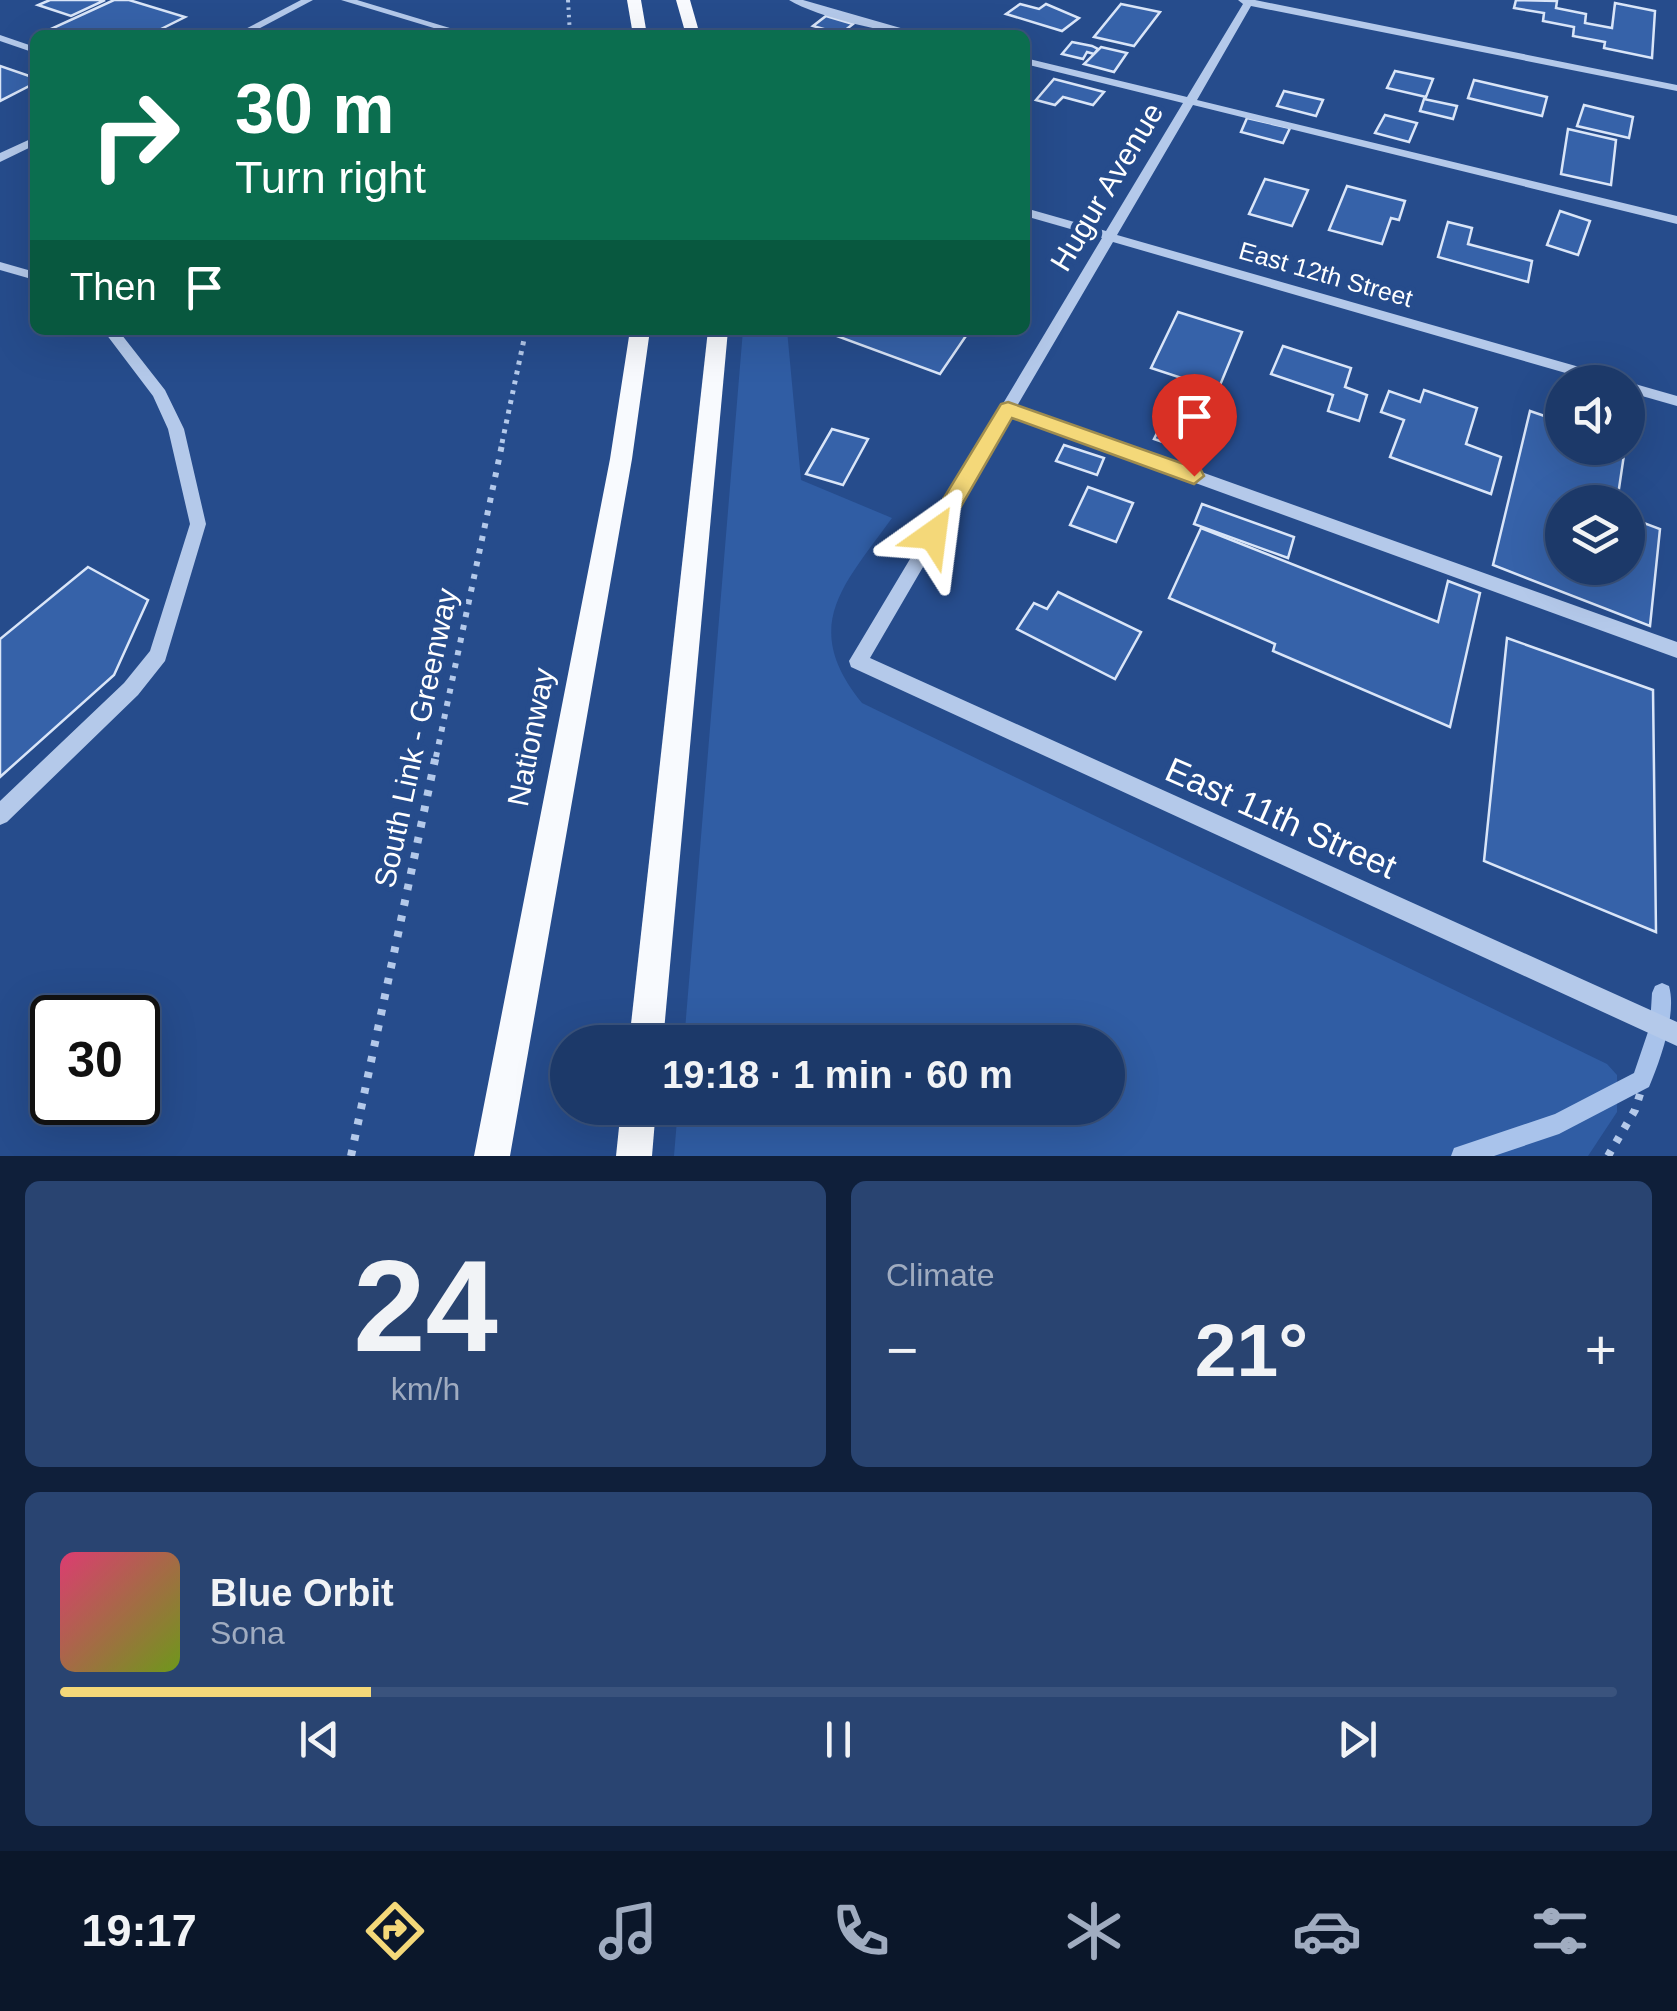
<!DOCTYPE html>
<html lang="en">
<head>
<meta charset="utf-8">
<style>
  body { margin:0; font-family:Helvetica,sans-serif; background:#294471; color:#f1f3f6; height:100vh; display:flex; flex-direction:column; font-size:38px; white-space:nowrap }
  * { box-sizing:border-box; margin:0 }
  p { font-size:32px; color:#a0acc0 }
  .icon { flex:none; width:55px; height:55px; fill:none; stroke:currentColor; stroke-width:2; stroke-linecap:round; stroke-linejoin:round }
  .map { position:relative; height:1156px; overflow:hidden }
  .side { display:flex; flex-direction:column; gap:25px; padding:25px; background:#0f1f3a; flex:1 }
  .side>* { flex:none }
  .guide { position:absolute; left:30px; top:30px; width:1000px; height:305px; border-radius:15px; box-shadow:0 10px 40px #0002,0 0 0 2px #3a537d; background:#0b6e4f; color:#fff; overflow:hidden }
  .tools { position:absolute; left:1545px; top:365px; display:grid; gap:20px }
  .tools a { display:grid; place-items:center; width:100px; height:100px; border-radius:50%; background:#1c3969; box-shadow:0 10px 40px #0002,0 0 0 2px #3a537d; font-size:50px }
  .speed { position:absolute; left:30px; top:995px; display:flex; gap:20px; font-size:50px; font-weight:700; text-align:center }
  .speed>* { display:grid; place-content:center; width:130px; height:130px; border-radius:50%; background:#1c3969; box-shadow:0 10px 40px #0002,0 0 0 2px #3a537d; line-height:1 }
  .speed .limit { border:5px solid #111; border-radius:15px; background:#fff; color:#111 }
  .pin { position:absolute; display:grid; place-items:center; width:85px; height:85px; color:#fff; margin:-102px -42px; border-radius:50% 50% 50% 0; rotate:-45deg; box-shadow:0 0 10px #0007 }
  .pin .icon { rotate:45deg }
  .me { position:absolute; width:110px; margin:-55px; rotate:31deg; stroke-linejoin:round; filter:drop-shadow(0 0 8px #0008) }
  .turn { display:flex; align-items:center; gap:35px; height:210px; padding:0 40px; font-size:45px }
  .turn .icon { width:130px; height:130px; stroke-width:2.5 }
  .turn b { display:block; font-size:70px; line-height:85px }
  .then { display:flex; align-items:center; height:95px; padding:0 40px; background:#0003; gap:20px; font-size:38px }
  .big { font-size:75px; font-weight:700; line-height:1.1 }
  .side .card { flex:1; display:flex; flex-direction:column; justify-content:center; gap:15px; min-width:0; padding:0 35px; border-radius:15px; background:#294471 }
  .side .dial { align-items:center; gap:0 }
  .dial b { font-size:130px; line-height:1 }
  .song { display:flex; align-items:center; gap:30px }
  .cover { width:120px; height:120px; border-radius:15px; background:linear-gradient(135deg,hsl(340 70% 55%),hsl(80 70% 35%)) }
  .played { height:10px; border-radius:5px; background:linear-gradient(90deg,#f4d879 20%,#3a537d 20%) }
  .keys { display:flex; justify-content:space-around; direction:ltr }
  .heat { display:flex; justify-content:space-between; align-items:center; font-size:55px; direction:ltr }
  .side .tiles { flex:1; display:grid; gap:25px; grid-template-columns:1fr 1fr }
  .card:last-child { grid-column:span 2 }
  .trip { position:absolute; left:550px; top:1025px; width:575px; height:100px; border-radius:50px; background:#1c3969; box-shadow:0 10px 40px #0002,0 0 0 2px #3a537d; font-weight:700; line-height:100px; text-align:center }
  .tab-bar { display:flex; height:160px; justify-content:space-around; align-items:center; background:#0b172a; color:#a0acc0 }
  .tab-bar .icon { width:70px; height:70px }
  .tab-bar .active { color:#f4d879 }
  .tab-bar b { font-size:45px; color:#f1f3f6 }
  .map>svg:first-child { display:block }
  .green { fill:#305da4 }
  .lines { fill:none; stroke-linecap:round; stroke-linejoin:round }
  .stream { fill:#a9c3eb; fill-rule:evenodd }
  .building { fill:#3662a9; stroke:#d9e5f8; stroke-width:2.5 }
  .path-far3 { stroke:#b4c9ea; stroke-width:4; stroke-dasharray:2.5 5; stroke-linecap:butt }
  .path-far2 { stroke:#b4c9ea; stroke-width:5; stroke-dasharray:4 6; stroke-linecap:butt }
  .path-far1 { stroke:#b4c9ea; stroke-width:6; stroke-dasharray:5 8; stroke-linecap:butt }
  .path { stroke:#b4c9ea; stroke-width:8; stroke-dasharray:6 10; stroke-linecap:butt }
  .minor { fill:#b4c9ea; fill-rule:evenodd }
  .major { fill:#f8fafe; fill-rule:evenodd }
  .route { fill:#f4d879; stroke:#9f8c4f; stroke-width:2.5 }
  .labels { text-anchor:middle; stroke-width:10; stroke-linejoin:round; paint-order:stroke }
  .far-street-label { font-size:25px; fill:#fff; stroke:#264c8c }
  .street-label { font-size:30px; fill:#fff; stroke:#264c8c }
  .near-street-label { font-size:35px; fill:#fff; stroke:#264c8c }
</style>
</head>
<body>
<div class="map">
<svg width="1677" height="1156" viewBox="0 0 1677 1156">
  <rect width="100%" height="100%" fill="#264c8c"/>
  <path class="green" d="M743,330H787L801,480L892,518C843,586 800,626 862,703L1607,1064L1617,1075V1112L1588,1156H674L678,1108H1108V1042H684Z"/>
  <g class="lines">
    <path class="stream" d="M1662,983L1669,986C1677,1014 1660,1061 1649,1087L1559,1134L1494,1156H1451L1454,1148L1555,1114L1634,1073L1650,1026L1652,993L1655,986Z"/>
  </g>
  <g class="building">
    <polygon points="50,0 105,0 71,16 38,5"/>
    <polygon points="114,0 129,0 185,17 149,35 76,35 53,28"/>
    <polygon points="1516,0 1557,1 1556,8 1586,14 1585,23 1612,28 1615,3 1655,11 1652,58 1604,48 1605,42 1573,36 1574,27 1543,21 1544,13 1514,8"/>
    <polygon points="1020,4 1039,9 1046,4 1079,18 1062,31 1006,14"/>
    <polygon points="1121,4 1160,12 1134,46 1094,37"/>
    <polygon points="826,16 853,24 839,35 826,35 831,31 813,26"/>
    <polygon points="1072,42 1092,46 1098,49 1094,54 1087,52 1083,59 1062,54"/>
    <polygon points="1101,47 1127,53 1114,72 1084,64"/>
    <polygon points="0,66 35,78 35,83 0,101"/>
    <polygon points="1395,71 1433,79 1426,97 1387,88"/>
    <polygon points="1054,79 1104,92 1093,105 1063,97 1055,105 1036,100"/>
    <polygon points="1474,80 1547,97 1542,116 1468,98"/>
    <polygon points="1284,91 1323,100 1316,116 1277,106"/>
    <polygon points="1424,99 1457,106 1453,119 1420,111"/>
    <polygon points="1584,105 1633,117 1629,138 1577,126"/>
    <polygon points="1385,115 1417,123 1409,142 1375,133"/>
    <polygon points="1247,118 1290,128 1283,143 1241,132"/>
    <polygon points="1568,129 1616,140 1611,185 1561,174"/>
    <polygon points="1265,179 1308,190 1292,226 1249,214"/>
    <polygon points="1347,186 1405,201 1399,220 1391,218 1382,244 1329,230"/>
    <polygon points="1560,211 1590,221 1578,255 1547,245"/>
    <polygon points="1448,222 1472,228 1468,244 1532,261 1528,282 1438,257"/>
    <polygon points="1178,312 1242,332 1218,390 1151,368"/>
    <polygon points="838,330 970,330 940,374 834,335"/>
    <polygon points="1283,346 1351,368 1345,387 1367,395 1359,421 1328,411 1333,395 1271,374"/>
    <polygon points="1424,390 1477,408 1466,444 1501,457 1491,494 1390,457 1404,420 1381,412 1389,391 1420,402"/>
    <polygon points="1169,409 1216,425 1203,456 1154,439"/>
    <polygon points="1530,411 1562,422 1562,448 1625,448 1617,502 1562,502 1562,568 1628,568 1628,517 1660,529 1650,626 1493,565"/>
    <polygon points="832,429 868,439 843,485 806,474"/>
    <polygon points="1064,445 1104,458 1097,475 1056,461"/>
    <polygon points="1088,487 1133,503 1116,542 1070,525"/>
    <polygon points="1202,504 1294,537 1288,558 1194,524"/>
    <polygon points="1201,528 1438,622 1448,581 1480,593 1450,727 1273,651 1275,644 1169,598"/>
    <polygon points="88,567 148,600 114,675 0,777 0,639"/>
    <polygon points="1058,592 1141,632 1115,679 1017,629 1034,603 1047,609"/>
    <polygon points="1507,638 1653,690 1656,932 1484,861"/>
  </g>
  <g class="lines">
    <polyline class="path-far3" points="568,0 570,35"/>
    <polyline class="path-far2" points="502,443 526,330"/>
    <polyline class="path-far1" points="436,757 503,440"/>
    <g class="path">
      <polyline points="351,1156 436,755"/>
      <polyline points="1608,1156 1635,1110 1641,1091"/>
    </g>
    <g class="minor">
      <polygon points="301,0 313,0 247,35 234,35"/>
      <polygon points="341,0 357,0 473,35 457,35"/>
      <path d="M789,0H803L925,35C892,35 817,17 789,0Z"/>
      <polygon points="1255,0 1677,85 1677,91 1251,6 1197,100 1677,216 1677,224 1193,105 1117,235 1618,378 1620,382 1597,382 1113,242 1017,406 1677,642 1677,658 1011,416 870,658 1677,1022 1677,1046 851,667 849,661 1102,238 1025,216 1025,208 1106,231 1183,103 1025,64 1025,58 1187,97 1243,4 1238,0"/>
      <polygon points="0,35 35,47 35,53 0,41"/>
      <polygon points="35,137 35,145 0,162 0,153"/>
      <polygon points="0,262 35,272 35,280 0,270"/>
      <polygon points="103,330 118,330 165,390 184,429 206,524 165,661 138,695 7,822 0,825 0,801 124,683 150,651 190,524 168,429 153,396"/>
      <polygon points="1626,382 1628,382 1677,396 1677,406 1628,392"/>
    </g>
    <g class="major">
      <polygon points="627,0 641,0 647,35 633,35"/>
      <polygon points="676,0 690,0 700,35 686,35"/>
      <polygon points="630,330 650,330 632,459 510,1156 474,1156 610,459"/>
      <polygon points="708,330 728,330 663,1042 629,1042"/>
      <polygon points="621,1108 656,1108 652,1156 616,1156"/>
    </g>
  </g>
  <polygon class="route" points="1008,402 1201,470 1204,476 1194,484 1012,418 941,541 925,541 922,535 925,529 1001,404"/>
  <g class="labels">
    <g class="far-street-label">
      <text transform="translate(1326 274) rotate(16)" y="9">East 12th Street</text>
    </g>
    <g class="street-label">
      <text transform="translate(1107 187) rotate(-59)" y="10">Hugur Avenue</text>
      <text transform="translate(531 737) rotate(-79)" y="10">Nationway</text>
      <text transform="translate(416 738) rotate(-78)" y="10">South Link - Greenway</text>
    </g>
    <g class="near-street-label">
      <text transform="translate(1281 818) rotate(24)" y="12">East 11th Street</text>
    </g>
  </g>
</svg>
<div class="tools">
<a><svg class="icon" aria-label="sound" viewBox="0 0 24 24"><path d="M4 9h4l5-4v14l-5-4H4zM17 9q2 3 0 6"/></svg></a>
<a><svg class="icon" aria-label="layers" viewBox="0 0 24 24"><path d="M12 4l9 5-9 5-9-5zM3 14l9 5 9-5"/></svg></a>
</div>
<div class="speed"><div class="limit">30</div></div>
<div class="pin" style="left:1194px;top:476px;background:#d93025"><svg class="icon" aria-label="arrive" viewBox="0 0 24 24"><path d="M6 21V4h12l-3 4 3 4H6"/></svg></div>
<svg class="me" style="left:933px;top:535px" viewBox="-20 -20 40 40"><path d="M0-17L14 15 0 8-14 15z" fill="#f4d879" stroke="#fff" stroke-width="4"/></svg>
<div class="trip">19:18 · 1 min · 60 m</div>
<div class="guide">
<div class="turn"><svg class="icon" aria-label="right" viewBox="0 0 24 24"><path d="M7 20v-9h11M14 6l5 5-5 5"/></svg><div><b>30 m</b>Turn right</div></div>
<div class="then">Then<svg class="icon" aria-label="arrive" viewBox="0 0 24 24"><path d="M6 21V4h12l-3 4 3 4H6"/></svg></div>
</div>
</div>
<section class="side">
<div class="tiles">
<div class="card dial"><b>24</b><p>km/h</p></div>
<div class="card"><p>Climate</p>
<div class="heat"><a>−</a><b class="big">21°</b><a>+</a></div>
</div>
<div class="card">
<div class="song"><i class="cover"></i><div><b>Blue Orbit</b><p>Sona</p></div></div>
<div class="played"></div>
<div class="keys"><svg class="icon" aria-label="previous" viewBox="0 0 24 24"><path d="M18 5L8 12l10 7zM5 5v14"/></svg><svg class="icon" aria-label="pause" viewBox="0 0 24 24"><path d="M8 5v14M16 5v14"/></svg><svg class="icon" aria-label="next" viewBox="0 0 24 24"><path d="M6 5l10 7-10 7zM19 5v14"/></svg></div>
</div>
</div>
</section>
<nav class="tab-bar">
<b>19:17</b>
<svg class="icon active" aria-label="directions" viewBox="0 0 24 24"><path d="M12 3l9 9-9 9-9-9zM9 14v-3h6M13 9l2 2-2 2"/></svg>
<svg class="icon" aria-label="music" viewBox="0 0 24 24"><path d="M9 18V5l10-2v13"/><circle cx="6" cy="18" r="3"/><circle cx="16" cy="16" r="3"/></svg>
<svg class="icon" aria-label="phone" viewBox="0 0 24 24"><path d="M5 4h4l2 5-3 2q2 4 5 5l2-3 5 2v4C11 20 4 13 5 4z"/></svg>
<svg class="icon" aria-label="climate" viewBox="0 0 24 24"><path d="M12 3v18M4 7l16 10M4 17L20 7"/></svg>
<svg class="icon" aria-label="car" viewBox="0 0 24 24"><path d="M5 17H2v-5l4-1 3-4h7l3 4 3 1v5h-3M9 17h6M6 11h13"/><circle cx="7" cy="17" r="2"/><circle cx="17" cy="17" r="2"/></svg>
<svg class="icon" aria-label="filters" viewBox="0 0 24 24"><path d="M4 7h16M4 17h16"/><circle cx="9" cy="7" r="2"/><circle cx="15" cy="17" r="2"/></svg>
</nav>
</body>
</html>
